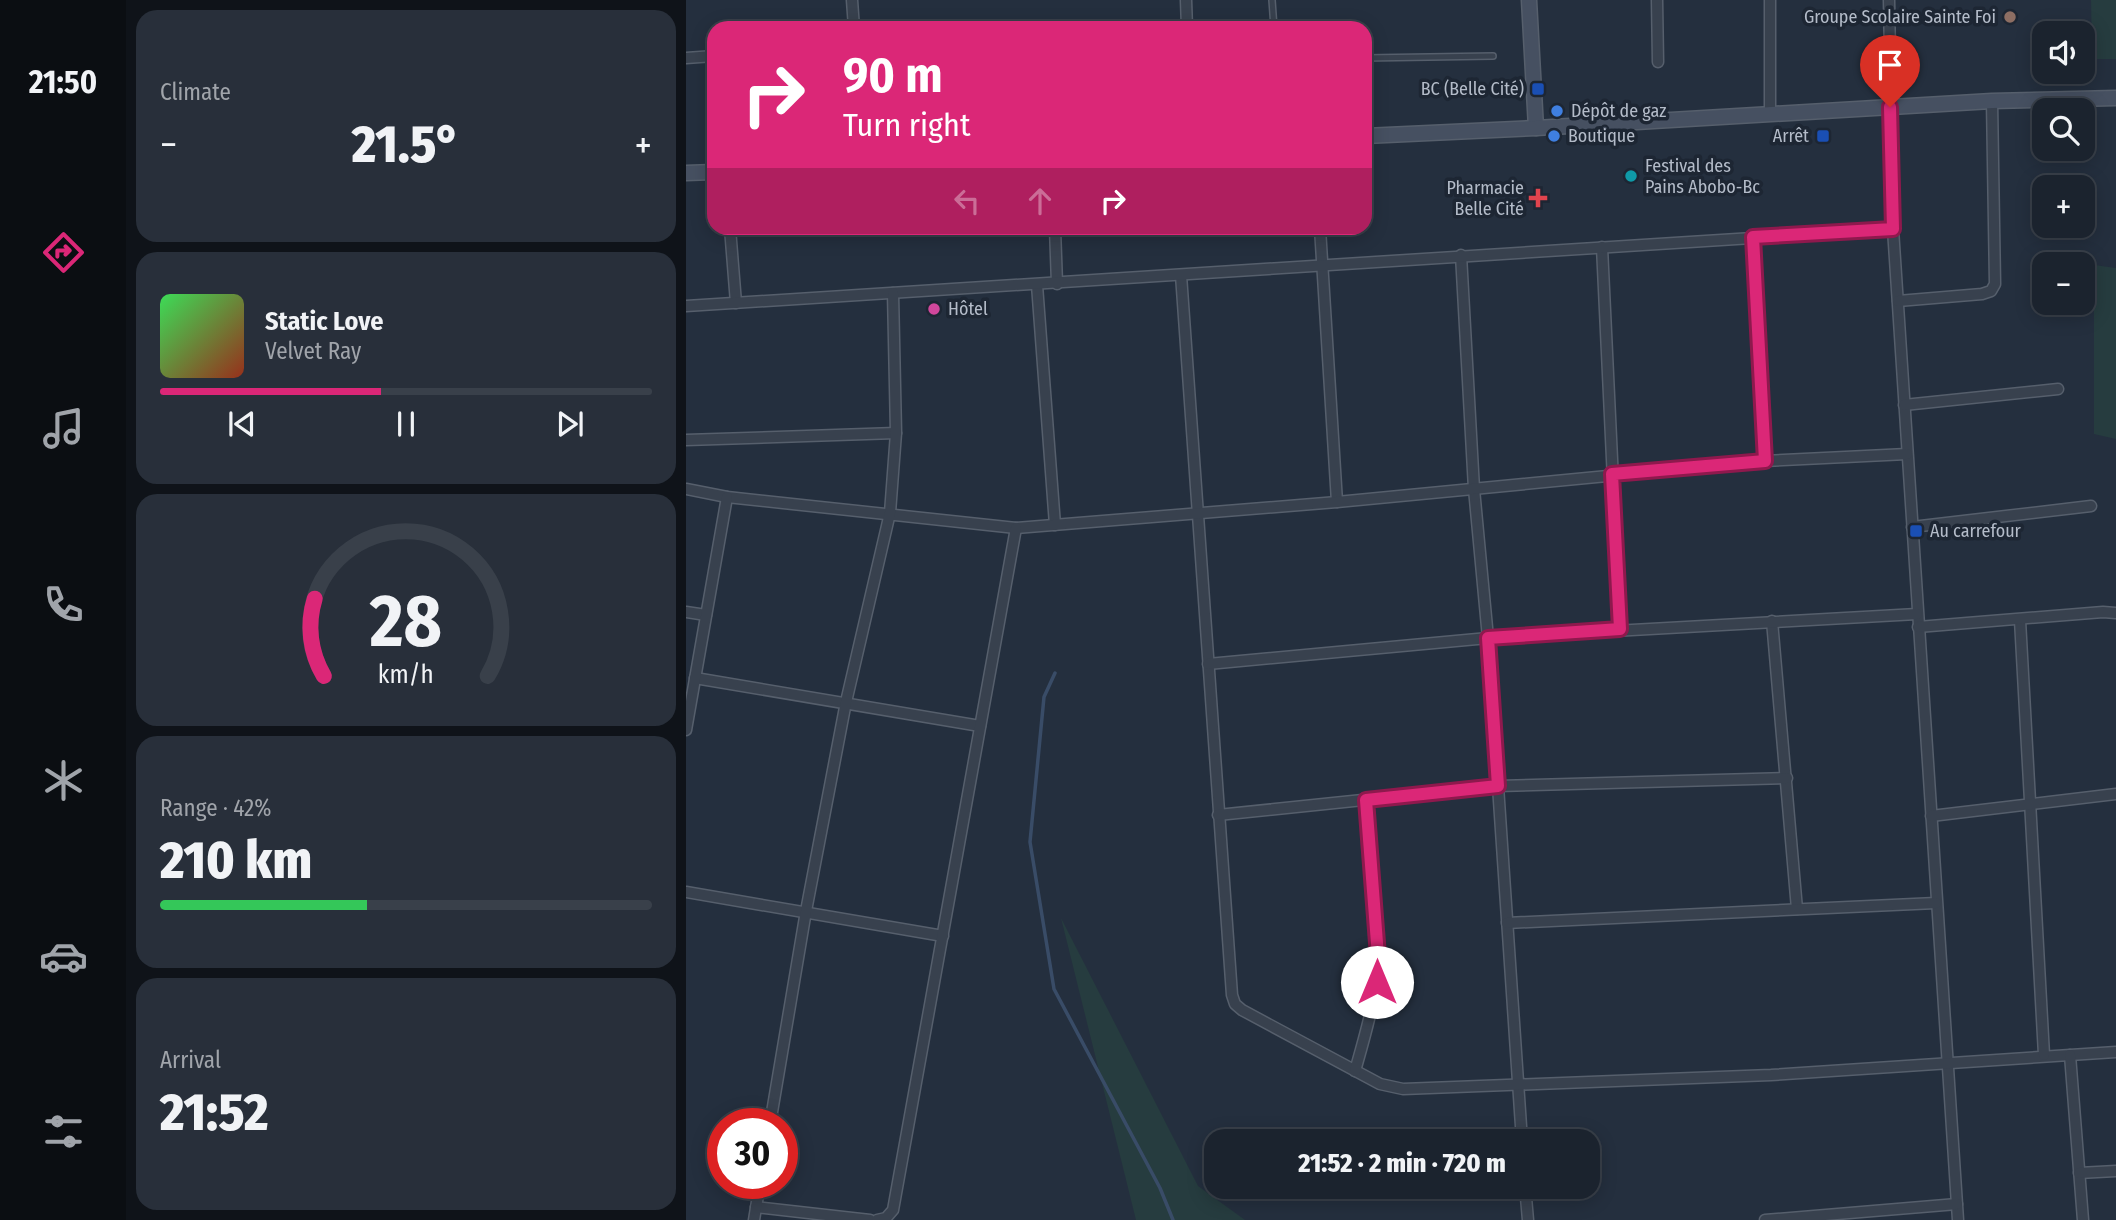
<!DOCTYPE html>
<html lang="en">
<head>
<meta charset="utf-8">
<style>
  body { margin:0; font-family:"Fira Sans Condensed",sans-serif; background:#282f3a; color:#f1f3f6; height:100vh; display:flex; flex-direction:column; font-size:26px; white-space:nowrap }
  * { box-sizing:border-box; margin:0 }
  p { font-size:23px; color:#a0a4aa }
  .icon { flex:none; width:38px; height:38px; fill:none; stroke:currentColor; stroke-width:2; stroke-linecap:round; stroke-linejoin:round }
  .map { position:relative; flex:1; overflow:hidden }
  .details { display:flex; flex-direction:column; gap:10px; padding:10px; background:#0f1319; width:560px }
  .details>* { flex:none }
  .guide { position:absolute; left:21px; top:21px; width:665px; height:214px; border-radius:21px; box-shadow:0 4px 18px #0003,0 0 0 2px #39404a; background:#db2777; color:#fff; overflow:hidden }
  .fabs { position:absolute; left:1346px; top:21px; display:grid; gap:14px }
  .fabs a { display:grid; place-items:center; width:63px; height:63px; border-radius:14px; background:#1b232e; box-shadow:0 4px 18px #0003,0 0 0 2px #39404a; font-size:35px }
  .speed { position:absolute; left:21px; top:1108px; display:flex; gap:14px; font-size:35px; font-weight:700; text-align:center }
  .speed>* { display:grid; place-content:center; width:91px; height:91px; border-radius:50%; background:#1b232e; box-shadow:0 4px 18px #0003,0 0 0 2px #39404a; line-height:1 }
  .speed .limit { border:10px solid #d22; background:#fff; color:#111 }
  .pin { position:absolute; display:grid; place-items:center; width:60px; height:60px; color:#fff; margin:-72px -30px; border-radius:50% 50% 50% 0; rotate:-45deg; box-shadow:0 0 7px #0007 }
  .pin .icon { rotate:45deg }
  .me { position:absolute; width:77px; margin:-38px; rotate:0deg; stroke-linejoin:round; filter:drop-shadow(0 0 5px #0008) }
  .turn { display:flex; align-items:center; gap:24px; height:147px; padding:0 21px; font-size:32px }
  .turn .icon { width:91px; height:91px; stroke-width:2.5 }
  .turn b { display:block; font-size:49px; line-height:60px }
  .lanes { display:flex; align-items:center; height:66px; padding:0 21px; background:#0003; justify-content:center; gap:35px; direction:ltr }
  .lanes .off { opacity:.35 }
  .big { font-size:52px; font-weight:800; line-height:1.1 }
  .details .tile { flex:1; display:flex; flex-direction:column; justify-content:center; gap:10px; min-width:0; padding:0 24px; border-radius:21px; background:#282f3a }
  .details .dial { align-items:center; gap:0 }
  .dial svg { height:182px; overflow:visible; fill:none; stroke:#39404a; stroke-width:7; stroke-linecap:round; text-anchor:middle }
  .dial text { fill:#f1f3f6; stroke:none }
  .song { display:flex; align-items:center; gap:21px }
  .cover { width:84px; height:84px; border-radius:10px; background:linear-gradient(135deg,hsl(130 70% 55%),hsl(10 70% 35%)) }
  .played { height:7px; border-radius:4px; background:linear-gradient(90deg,#db2777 45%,#39404a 45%) }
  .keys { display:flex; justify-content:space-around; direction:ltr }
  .heat { display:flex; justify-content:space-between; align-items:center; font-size:38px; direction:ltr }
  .charge { height:10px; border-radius:5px; background:linear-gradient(90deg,#34c759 42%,#39404a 0) }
  .trip { position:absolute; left:518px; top:1129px; width:396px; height:70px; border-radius:21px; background:#1b232e; box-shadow:0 4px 18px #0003,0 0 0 2px #39404a; font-weight:800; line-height:70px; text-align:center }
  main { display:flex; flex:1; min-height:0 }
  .tabs { display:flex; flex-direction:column; width:126px; justify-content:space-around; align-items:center; background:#0b0e12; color:#a0a4aa }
  .tabs .icon { width:49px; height:49px }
  .tabs .current { color:#db2777 }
  .tabs b { font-size:32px; color:#f1f3f6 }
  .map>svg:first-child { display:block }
  .green { fill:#263c3f }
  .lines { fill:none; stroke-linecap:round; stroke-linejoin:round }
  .stream { stroke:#394c67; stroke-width:3.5 }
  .lane-casing { stroke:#565f6c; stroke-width:8 }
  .street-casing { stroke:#565f6c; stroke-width:13 }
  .secondary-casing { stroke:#565f6c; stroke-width:17 }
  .lane { stroke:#38414e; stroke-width:5 }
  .street { stroke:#38414e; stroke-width:10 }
  .secondary { stroke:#465061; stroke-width:14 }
  .route-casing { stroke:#8e194d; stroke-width:18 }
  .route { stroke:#db2777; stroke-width:12 }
  .education-dot { fill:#8d6e63; stroke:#1d2633; stroke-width:2.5 }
  .transit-dot { fill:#1a4fb4; stroke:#1d2633; stroke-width:2.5 }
  .shop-dot { fill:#3f7fe0; stroke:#1d2633; stroke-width:2.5 }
  .culture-dot { fill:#0f9aa8; stroke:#1d2633; stroke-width:2.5 }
  .health-dot { fill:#e0444e; stroke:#1d2633; stroke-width:2.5 }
  .hotel-dot { fill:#d1479c; stroke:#1d2633; stroke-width:2.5 }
  .labels { text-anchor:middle; stroke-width:7; stroke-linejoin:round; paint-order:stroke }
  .poi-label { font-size:18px; fill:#b4bcc9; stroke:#1d2633; text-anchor:start }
</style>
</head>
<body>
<main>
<nav class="tabs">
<b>21:50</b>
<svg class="icon current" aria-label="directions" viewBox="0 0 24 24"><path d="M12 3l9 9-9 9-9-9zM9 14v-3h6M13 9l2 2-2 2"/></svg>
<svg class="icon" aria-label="music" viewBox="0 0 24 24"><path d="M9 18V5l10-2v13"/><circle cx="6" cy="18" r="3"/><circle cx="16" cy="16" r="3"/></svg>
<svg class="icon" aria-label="phone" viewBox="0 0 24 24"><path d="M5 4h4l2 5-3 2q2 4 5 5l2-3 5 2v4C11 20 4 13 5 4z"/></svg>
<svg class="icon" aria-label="climate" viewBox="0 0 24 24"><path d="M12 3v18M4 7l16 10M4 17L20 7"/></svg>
<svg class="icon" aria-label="car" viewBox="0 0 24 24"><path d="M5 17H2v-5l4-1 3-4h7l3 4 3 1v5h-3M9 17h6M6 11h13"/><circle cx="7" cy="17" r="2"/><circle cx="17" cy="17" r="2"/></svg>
<svg class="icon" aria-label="filters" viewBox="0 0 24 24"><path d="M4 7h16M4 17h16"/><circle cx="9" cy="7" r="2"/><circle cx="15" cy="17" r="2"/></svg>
</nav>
<section class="details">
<div class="tile"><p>Climate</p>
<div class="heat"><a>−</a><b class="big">21.5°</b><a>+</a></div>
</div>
<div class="tile">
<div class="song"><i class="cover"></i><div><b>Static Love</b><p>Velvet Ray</p></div></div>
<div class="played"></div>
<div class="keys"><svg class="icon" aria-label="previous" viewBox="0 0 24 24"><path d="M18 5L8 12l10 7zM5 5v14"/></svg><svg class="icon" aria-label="pause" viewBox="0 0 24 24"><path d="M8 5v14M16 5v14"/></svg><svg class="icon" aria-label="next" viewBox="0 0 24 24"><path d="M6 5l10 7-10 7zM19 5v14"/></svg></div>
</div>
<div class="tile dial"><svg viewBox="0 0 100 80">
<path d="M14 69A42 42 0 1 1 86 69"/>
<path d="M14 69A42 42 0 0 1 10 35" stroke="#db2777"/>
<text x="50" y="56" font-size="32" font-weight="700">28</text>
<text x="50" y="72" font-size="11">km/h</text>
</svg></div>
<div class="tile"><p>Range · 42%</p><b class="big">210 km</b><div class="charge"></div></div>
<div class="tile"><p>Arrival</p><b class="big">21:52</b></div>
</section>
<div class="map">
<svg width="1430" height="1220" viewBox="0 0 1430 1220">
  <rect width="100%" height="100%" fill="#242f3e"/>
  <g class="green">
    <polygon points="1405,0 1430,0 1430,59 1406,59"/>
    <polygon points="1408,265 1430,268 1430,439 1408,434"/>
    <polygon points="375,918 512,1186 559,1220 450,1220"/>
  </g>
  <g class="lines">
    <polyline class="stream" points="369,673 358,697 344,842 368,989 474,1188 487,1220"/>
    <defs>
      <g id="lane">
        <polyline points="586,0 588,28"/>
        <polyline points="679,58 807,56"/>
      </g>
      <g id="street">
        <polyline points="166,0 168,28"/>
        <polyline points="500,0 501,28"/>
        <polyline points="971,0 972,62"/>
        <polyline points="1084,0 1084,114"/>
        <polyline points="1203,0 1207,229 1272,1220"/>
        <polyline points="0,58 28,56"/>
        <polyline points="44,228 50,303"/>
        <polyline points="369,228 371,284"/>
        <polyline points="634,228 651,502"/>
        <polyline points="1067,237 1078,461"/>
        <polyline points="916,247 934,629"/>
        <polyline points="775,255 788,489 802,638 836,1141"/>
        <polyline points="495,275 546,995 549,1004 556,1010 694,1084 717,1089 1085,1075 1430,1052"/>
        <polyline points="351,285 369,525"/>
        <polyline points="1212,301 1296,294 1305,291 1309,284 1306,101"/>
        <polyline points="0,306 1207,229"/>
        <polyline points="1218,405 1372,389"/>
        <polyline points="0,440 210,433"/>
        <polyline points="0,489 41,497 330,528 651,502 1078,461 1221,454"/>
        <polyline points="1226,527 1405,506"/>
        <polyline points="0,612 20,615"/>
        <polyline points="1334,620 1358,1055"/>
        <polyline points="1086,621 1111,909"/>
        <polyline points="1232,627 1417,612 1430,613"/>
        <polyline points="522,664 802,638 1231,614"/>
        <polyline points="9,678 294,726"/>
        <polyline points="0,730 41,497"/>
        <polyline points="532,815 812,786 1101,778"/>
        <polyline points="1245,816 1430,794"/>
        <polyline points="0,892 257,936"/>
        <polyline points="821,923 1250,903"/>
        <polyline points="1384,1055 1397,1220"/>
        <path d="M669,1071C680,1032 691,996 692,956L680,800"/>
        <polyline points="84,1124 120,911 160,702 204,513 210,433 207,293"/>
        <polyline points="1393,1173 1430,1171"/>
        <polyline points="839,1186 842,1220"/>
        <polyline points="70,1207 184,1220"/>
        <polyline points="68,1220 74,1183"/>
        <polyline points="191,1220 200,1218 207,1210 330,528"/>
        <polyline points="1079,1220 1271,1204"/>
      </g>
      <g id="secondary">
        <polyline points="843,0 850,128"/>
        <polyline points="679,136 850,128 1306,101 1430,98"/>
        <polyline points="0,173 28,172"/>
      </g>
    </defs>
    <use href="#lane" class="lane-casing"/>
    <use href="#street" class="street-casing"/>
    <use href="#secondary" class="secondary-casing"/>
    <use href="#lane" class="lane"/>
    <use href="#street" class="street"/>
    <use href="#secondary" class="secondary"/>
  </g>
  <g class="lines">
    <defs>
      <polyline id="route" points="691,982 692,956 680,800 812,786 802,638 934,629 926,474 1079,461 1067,237 1207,229 1204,107"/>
    </defs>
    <use href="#route" class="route-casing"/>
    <use href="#route" class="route"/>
  </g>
  <circle class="education-dot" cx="1324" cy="17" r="7"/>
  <g class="transit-dot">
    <rect x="845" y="82" width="14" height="14" rx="3.5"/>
    <rect x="1130" y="129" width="14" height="14" rx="3.5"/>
    <rect x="1223" y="524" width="14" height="14" rx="3.5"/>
  </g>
  <g class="shop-dot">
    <circle cx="871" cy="111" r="7"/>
    <circle cx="868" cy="136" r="7"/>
  </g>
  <circle class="culture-dot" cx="945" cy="176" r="7"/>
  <path class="health-dot" d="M848.5 187.5h7v7h7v7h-7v7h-7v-7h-7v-7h7z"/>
  <circle class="hotel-dot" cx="248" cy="309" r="7"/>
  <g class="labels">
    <g class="poi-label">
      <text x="1310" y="23" text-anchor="end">Groupe Scolaire Sainte Foi</text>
      <text x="838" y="95" text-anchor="end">BC (Belle Cité)</text>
      <text x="885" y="117">Dépôt de gaz</text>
      <text x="882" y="142">Boutique</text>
      <text x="1123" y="142" text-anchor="end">Arrêt</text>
      <text x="959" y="172">Festival des<tspan x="959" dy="21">Pains Abobo-Bc</tspan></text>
      <text x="838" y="194" text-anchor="end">Pharmacie<tspan x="838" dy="21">Belle Cité</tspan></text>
      <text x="262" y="315">Hôtel</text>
      <text x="1244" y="537">Au carrefour</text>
    </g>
  </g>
</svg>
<div class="fabs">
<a><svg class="icon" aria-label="sound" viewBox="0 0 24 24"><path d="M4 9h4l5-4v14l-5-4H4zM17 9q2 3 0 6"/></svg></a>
<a><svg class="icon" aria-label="search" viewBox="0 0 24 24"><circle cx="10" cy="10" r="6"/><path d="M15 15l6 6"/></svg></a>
<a>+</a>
<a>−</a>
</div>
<div class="speed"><div class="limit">30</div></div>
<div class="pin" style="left:1204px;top:107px;background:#d93025"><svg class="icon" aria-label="arrive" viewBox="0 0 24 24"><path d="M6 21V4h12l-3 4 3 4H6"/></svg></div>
<svg class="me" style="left:691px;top:982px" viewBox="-20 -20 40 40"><circle r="19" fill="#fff"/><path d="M0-13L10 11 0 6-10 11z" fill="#db2777"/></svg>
<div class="trip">21:52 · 2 min · 720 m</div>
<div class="guide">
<div class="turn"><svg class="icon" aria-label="right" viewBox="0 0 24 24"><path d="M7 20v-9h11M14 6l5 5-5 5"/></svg><div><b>90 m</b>Turn right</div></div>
<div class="lanes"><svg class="icon off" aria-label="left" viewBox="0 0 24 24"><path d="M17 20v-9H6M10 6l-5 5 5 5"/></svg><svg class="icon off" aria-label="ahead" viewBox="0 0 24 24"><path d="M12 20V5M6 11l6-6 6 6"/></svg><svg class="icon" aria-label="right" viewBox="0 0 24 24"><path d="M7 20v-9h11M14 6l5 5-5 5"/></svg></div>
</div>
</div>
</main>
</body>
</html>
